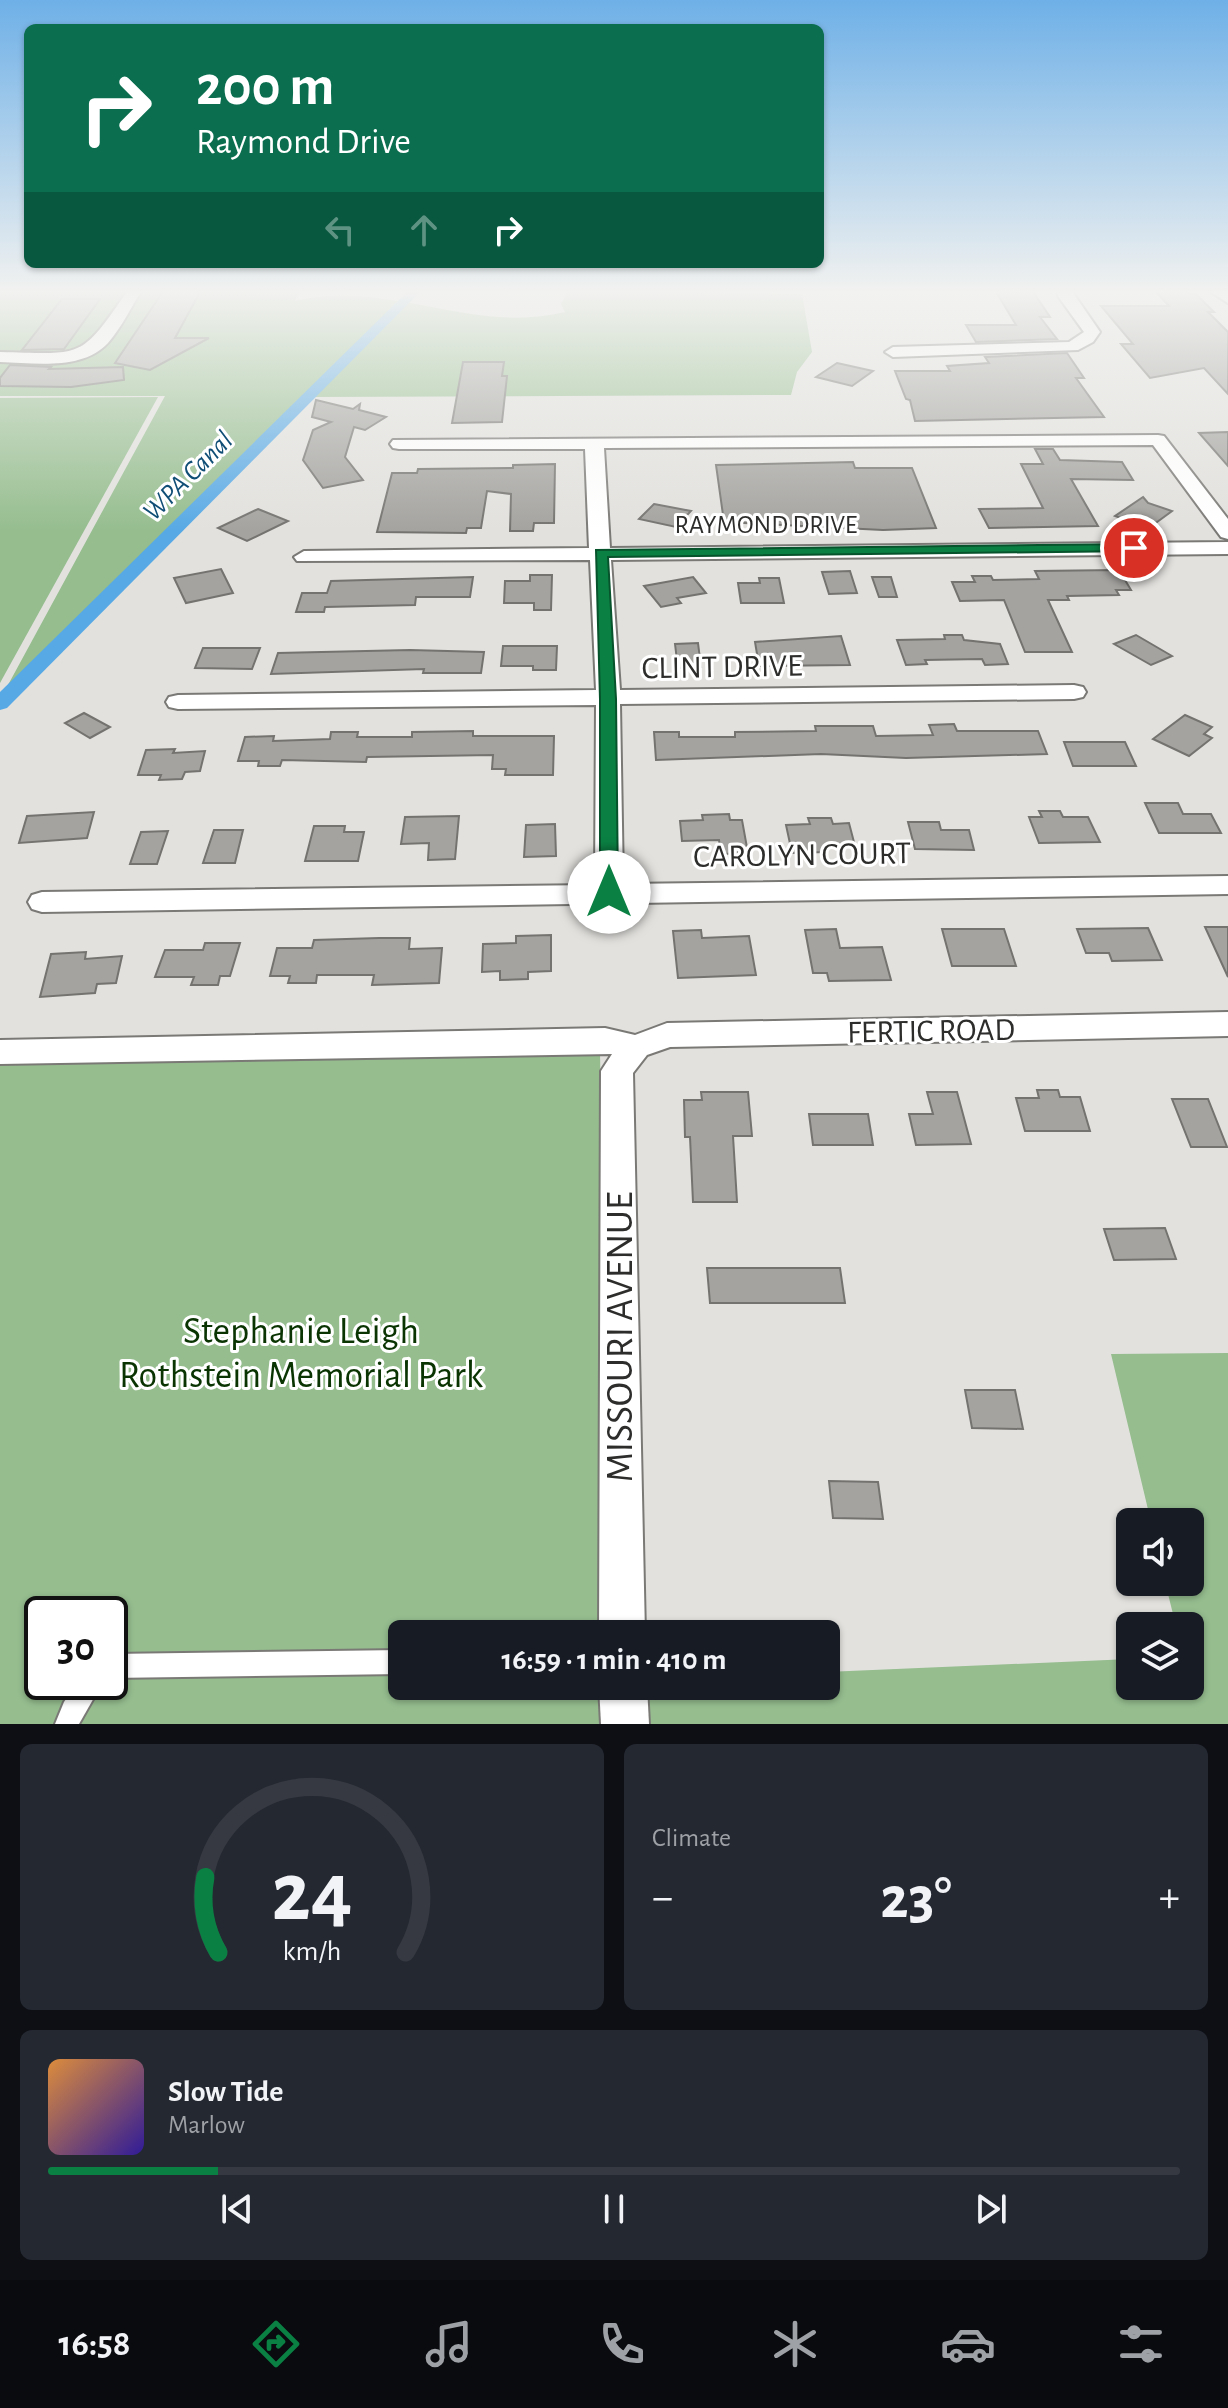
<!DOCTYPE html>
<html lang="en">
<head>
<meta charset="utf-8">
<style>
  body { margin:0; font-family:"Alegreya Sans",sans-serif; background:#242831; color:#f1f3f6; height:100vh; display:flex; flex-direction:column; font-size:30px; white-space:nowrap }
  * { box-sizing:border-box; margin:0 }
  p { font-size:26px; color:#9ea1a6 }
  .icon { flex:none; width:44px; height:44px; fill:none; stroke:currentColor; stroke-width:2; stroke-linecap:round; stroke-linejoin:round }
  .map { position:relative; height:1724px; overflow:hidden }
  .drawer { display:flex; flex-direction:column; gap:20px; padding:20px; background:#0d0f14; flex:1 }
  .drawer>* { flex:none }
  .banner { position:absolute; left:24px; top:24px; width:800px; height:244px; border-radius:12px; box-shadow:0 2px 6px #0004; background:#0b6e4f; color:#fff; overflow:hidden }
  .buttons { position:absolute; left:1116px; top:1508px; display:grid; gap:16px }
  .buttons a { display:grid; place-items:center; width:88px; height:88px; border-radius:12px; background:#171b24; box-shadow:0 2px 6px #0004; font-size:40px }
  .speed { position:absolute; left:24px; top:1596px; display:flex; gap:16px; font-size:40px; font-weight:700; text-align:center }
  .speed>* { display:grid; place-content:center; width:104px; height:104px; border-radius:50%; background:#171b24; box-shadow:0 2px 6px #0004; line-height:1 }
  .speed .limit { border:4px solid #111; border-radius:12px; background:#fff; color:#111 }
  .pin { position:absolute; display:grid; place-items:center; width:68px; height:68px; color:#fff; margin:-34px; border:4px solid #fff; border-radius:50%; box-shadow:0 2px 8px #0007 }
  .me { position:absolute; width:88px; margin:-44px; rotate:0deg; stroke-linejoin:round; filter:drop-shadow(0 0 6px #0008) }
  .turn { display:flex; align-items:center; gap:28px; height:168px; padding:0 40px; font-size:36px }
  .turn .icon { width:104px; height:104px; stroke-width:2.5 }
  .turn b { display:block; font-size:56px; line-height:68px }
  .lanes { display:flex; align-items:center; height:76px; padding:0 40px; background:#0003; justify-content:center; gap:40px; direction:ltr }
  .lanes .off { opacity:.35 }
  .big { font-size:60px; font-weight:600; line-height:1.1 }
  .drawer .widget { flex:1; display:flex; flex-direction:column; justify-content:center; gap:12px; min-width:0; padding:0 28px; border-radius:12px; background:#242831 }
  .drawer .dial { align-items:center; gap:0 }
  .dial svg { height:208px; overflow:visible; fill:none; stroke:#363941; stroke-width:7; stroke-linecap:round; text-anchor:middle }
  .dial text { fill:#f1f3f6; stroke:none }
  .song { display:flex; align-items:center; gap:24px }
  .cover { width:96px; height:96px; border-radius:12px; background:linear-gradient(135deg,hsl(30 70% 55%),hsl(250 70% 35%)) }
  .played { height:8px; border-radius:4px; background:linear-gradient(90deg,#0b8043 15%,#363941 15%) }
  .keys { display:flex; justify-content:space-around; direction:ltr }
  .heat { display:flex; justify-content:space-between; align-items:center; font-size:44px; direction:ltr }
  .drawer .tiles { flex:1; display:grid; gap:20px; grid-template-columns:1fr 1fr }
  .widget:last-child { grid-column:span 2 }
  .trip { position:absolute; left:388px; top:1620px; width:452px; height:80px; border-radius:12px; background:#171b24; box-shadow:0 2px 6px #0004; font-weight:600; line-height:80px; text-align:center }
  .tabs { display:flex; height:128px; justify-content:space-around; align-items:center; background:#090b0e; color:#9ea1a6 }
  .tabs .icon { width:56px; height:56px }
  .tabs .active { color:#0b8043 }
  .tabs b { font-size:36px; color:#f1f3f6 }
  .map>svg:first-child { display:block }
  .green { fill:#95bd8e; fill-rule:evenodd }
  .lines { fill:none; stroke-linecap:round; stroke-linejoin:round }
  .canal { fill:#57a9e5; fill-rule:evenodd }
  .building { fill:#a4a3a0; stroke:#747370; stroke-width:2 }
  .service-casing { stroke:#7a7976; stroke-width:4 }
  .minor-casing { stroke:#7a7976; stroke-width:4 }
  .service { fill:#fff; fill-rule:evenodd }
  .minor { fill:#fff; fill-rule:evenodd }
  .route { fill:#0b8043; stroke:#07532c; stroke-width:2 }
  .labels { text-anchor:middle; stroke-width:6; stroke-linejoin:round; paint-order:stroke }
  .far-street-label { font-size:26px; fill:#2d2d2c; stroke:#fff }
  .far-water-label { font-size:28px; font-style:italic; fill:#104e76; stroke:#fff }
  .street-label { font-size:32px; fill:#2d2d2c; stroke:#fff }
  .near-park-label { font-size:38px; fill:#0a3503; stroke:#fff }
  .near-street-label { font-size:38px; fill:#2d2d2c; stroke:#fff }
</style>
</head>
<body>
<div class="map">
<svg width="1228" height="1724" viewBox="0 0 1228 1724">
  <rect width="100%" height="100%" fill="#e2e1de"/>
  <g class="green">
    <path d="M0,290H300L295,301C387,279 474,335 565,312L561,304L569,290L802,294L812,352L797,372L791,395L307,397L2,696L165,396H0Z"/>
    <polygon points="158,397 0,683 0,398"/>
    <path d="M600,1048L607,1634H402V1686H608V1724H0V1056ZM42,1614H110V1682H42Z"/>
    <polygon points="1228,1353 1228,1724 626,1724 625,1686 826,1686 826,1672 1130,1659 1130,1686 1190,1686 1190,1626 1176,1626 1165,1582 1190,1582 1190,1522 1151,1522 1111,1354"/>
  </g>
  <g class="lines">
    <polygon class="canal" points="409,290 422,290 7,708 0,710 0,692"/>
  </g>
  <g class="building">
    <polygon points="164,290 201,290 175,338 209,338 150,370 115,363"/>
    <polygon points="995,290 1032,290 1050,317 1040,317 1057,339 976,342 966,325 1016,325"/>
    <polygon points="1154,290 1186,290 1190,294 1196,294 1214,312 1208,312 1228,332 1228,394 1204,368 1150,378 1121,344 1133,344 1101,306 1169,306"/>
    <polygon points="62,299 100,299 64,349 22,350"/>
    <polygon points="1067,353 1084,378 1076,378 1104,417 915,421 910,400 906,399 895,371 950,371 947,366 989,363 985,357"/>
    <polygon points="463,362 504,362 502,376 507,376 502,422 452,423"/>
    <polygon points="837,363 873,371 852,386 816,377"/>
    <polygon points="10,365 51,367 49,369 123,367 124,380 71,387 0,386 0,378"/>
    <polygon points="316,400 353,409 360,404 359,410 386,417 365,430 354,427 345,457 363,480 323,488 303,460 313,430 331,422 312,417"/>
    <polygon points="1228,432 1228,466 1199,433"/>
    <polygon points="1035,449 1053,449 1060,460 1122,462 1133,480 1071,479 1098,526 989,528 979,509 1043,508 1021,464 1043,464"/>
    <polygon points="853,462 855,468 912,468 936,528 883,530 724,522 716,465"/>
    <polygon points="555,464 554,523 534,523 533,531 510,531 511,494 487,491 481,528 467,528 466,533 377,532 392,473 417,473 418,469 513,468 513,465"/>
    <polygon points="1143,497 1148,503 1172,511 1149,528 1115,516"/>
    <polygon points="654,504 691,511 676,527 639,519"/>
    <polygon points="258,509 288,521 247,541 218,528"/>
    <polygon points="221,569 233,593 186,603 174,578"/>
    <polygon points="1119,570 1131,590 1116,590 1119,595 1067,596 1069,600 1048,600 1072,652 1025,652 1004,600 960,601 952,582 975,582 972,576 991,576 993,580 1039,579 1035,571"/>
    <polygon points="850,571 857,593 829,594 822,572"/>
    <polygon points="530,575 552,575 551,610 534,610 534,603 504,603 505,581 530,581"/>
    <polygon points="473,577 470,597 416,597 415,605 325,607 324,612 296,612 302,593 327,593 331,581"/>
    <polygon points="693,577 706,593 677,598 681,603 661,607 644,586"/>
    <polygon points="872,577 891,577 897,597 879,597"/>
    <polygon points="759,578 779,578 784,603 741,603 738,583 760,583"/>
    <polygon points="944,635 962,635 964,640 1000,644 1008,664 985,665 982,659 925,660 927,664 906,665 897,640 945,639"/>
    <polygon points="1136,635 1172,656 1151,665 1114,644"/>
    <polygon points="841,636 850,665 759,666 755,642"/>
    <polygon points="698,643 701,667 678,668 675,644"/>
    <polygon points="503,646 557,646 556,670 533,670 533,666 501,666"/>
    <polygon points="203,648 260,648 252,669 195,668"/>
    <polygon points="410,650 484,652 481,673 423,673 424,669 271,674 278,653"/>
    <polygon points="84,713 110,727 90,738 65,723"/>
    <polygon points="1185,715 1212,727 1204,734 1212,738 1189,756 1153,739"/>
    <polygon points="954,724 957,731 1038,731 1047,754 906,758 821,754 656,760 654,732 679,732 679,737 735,737 735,732 816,731 815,726 873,726 876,736 933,735 929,725"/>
    <polygon points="473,731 473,736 554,736 553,775 505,775 506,769 492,769 493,755 367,757 366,762 282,760 280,766 258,766 259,761 238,761 245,737 274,736 273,741 330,739 331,732 358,732 357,737 412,737 412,732"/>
    <polygon points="1064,742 1125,742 1136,766 1073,766"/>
    <polygon points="175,749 173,753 205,751 200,771 185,772 182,779 159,780 161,775 138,775 146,750"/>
    <polygon points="1145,803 1178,803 1183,814 1211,814 1221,833 1159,833"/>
    <polygon points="1039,811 1060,811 1063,817 1088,817 1100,842 1039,843 1029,817 1042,817"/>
    <polygon points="94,812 87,838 19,843 27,816"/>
    <polygon points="729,814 730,820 742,820 748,853 721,854 719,840 682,841 680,821 703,820 702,815"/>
    <polygon points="459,816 455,859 428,860 429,843 401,844 405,817"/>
    <polygon points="808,818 831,818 833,824 849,823 855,846 824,847 825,852 792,853 786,825 810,824"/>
    <polygon points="908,822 939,822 941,830 969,830 974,850 915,849"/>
    <polygon points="555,824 556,856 524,857 526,825"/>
    <polygon points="314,826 345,826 344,832 364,832 358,861 305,861"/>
    <polygon points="214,830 243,830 235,863 203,863"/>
    <polygon points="168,831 157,864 130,864 141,832"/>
    <polygon points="1205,927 1228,927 1228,977"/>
    <polygon points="1148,928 1162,960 1112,961 1109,953 1086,953 1077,929"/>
    <polygon points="836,929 840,948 882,947 891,980 829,981 827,973 813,973 805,930"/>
    <polygon points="942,929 1004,929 1016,966 952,966"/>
    <polygon points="701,930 702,938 749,936 756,975 678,978 673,931"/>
    <polygon points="551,935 551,971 528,972 528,979 500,980 500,971 482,972 483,944 516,943 516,936"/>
    <polygon points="379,938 410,938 409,949 442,948 439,983 372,985 374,975 317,975 316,983 288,983 290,976 270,976 277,948 312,948 314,940"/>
    <polygon points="205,943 240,943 230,976 220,976 218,985 191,985 194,977 155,977 165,950 203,950"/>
    <polygon points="86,952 85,959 122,956 116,983 97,984 95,993 40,997 51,954"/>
    <polygon points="1037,1090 1058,1090 1060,1097 1080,1097 1090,1131 1025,1131 1016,1098 1039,1098"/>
    <polygon points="701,1092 748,1092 752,1136 733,1136 737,1202 693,1202 690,1137 685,1137 684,1100 702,1100"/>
    <polygon points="927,1092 957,1092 971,1144 916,1145 909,1114 933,1114"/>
    <polygon points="1172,1099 1208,1099 1227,1147 1191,1147"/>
    <polygon points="809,1114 868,1114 873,1145 813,1145"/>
    <polygon points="1165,1228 1176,1259 1114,1260 1104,1229"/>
    <polygon points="707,1268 840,1268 845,1303 710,1303"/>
    <polygon points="965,1390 1015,1390 1023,1429 972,1428"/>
    <polygon points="829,1481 878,1482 883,1519 833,1518"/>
  </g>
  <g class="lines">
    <defs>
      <g id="service">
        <polygon points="402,1650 402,1674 110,1678 110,1654"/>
        <polygon points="77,1682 103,1682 79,1724 55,1724 64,1702"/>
      </g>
      <g id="minor">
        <path d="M128,290H142C131,307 122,327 108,343C82,371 34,363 0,362V352C84,354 80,360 128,290Z"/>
        <polygon points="1057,290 1071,290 1100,332 1093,342 1078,350 893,357 885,352 893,347 1069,342 1084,332 1058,296"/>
        <polygon points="1208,290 1228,292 1228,303"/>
        <polygon points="1158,435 1164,436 1228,519 1228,539 1221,537 1153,445 604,448 610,548 1228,542 1228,554 611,560 620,690 1074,685 1083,687 1086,692 1083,697 1074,699 620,704 623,884 1228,876 1228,894 42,912 32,909 28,902 32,895 42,892 595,885 596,705 178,709 169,707 166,702 169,697 178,695 596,690 590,560 297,561 294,557 304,551 589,548 585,449 399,449 393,448 390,444 393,440"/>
        <polygon points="1228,1012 1228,1036 670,1047 647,1055 633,1073 645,1634 599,1634 601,1071 612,1054 0,1064 0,1040 605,1028 635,1035 667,1023"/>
        <polygon points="599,1686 647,1686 649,1724 601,1724"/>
      </g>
    </defs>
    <use href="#service" class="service-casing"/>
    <use href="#minor" class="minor-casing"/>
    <use href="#service" class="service"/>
    <use href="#minor" class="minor"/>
  </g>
  <linearGradient id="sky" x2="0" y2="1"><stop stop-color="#6eb0e7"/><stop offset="0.55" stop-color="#f2f2f0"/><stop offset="1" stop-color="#f2f2f0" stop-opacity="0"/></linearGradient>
  <rect width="1228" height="531" fill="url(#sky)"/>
  <polygon class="route" points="1134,544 1141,548 1139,551 608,557 616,699 618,892 616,897 602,897 600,892 600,699 596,550"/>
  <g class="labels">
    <g class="far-street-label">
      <text x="766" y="533">RAYMOND DRIVE</text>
    </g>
    <g class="far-water-label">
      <text transform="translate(187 475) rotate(-45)" y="10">WPA Canal</text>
    </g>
    <g class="street-label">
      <text transform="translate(722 666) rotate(-1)" y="11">CLINT DRIVE</text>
      <text transform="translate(802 854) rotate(-1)" y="11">CAROLYN COURT</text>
      <text transform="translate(931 1030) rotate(-1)" y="11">FERTIC ROAD</text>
    </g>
    <g class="near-park-label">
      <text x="301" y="1343">Stephanie Leigh<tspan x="301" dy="44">Rothstein Memorial Park</tspan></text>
    </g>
    <g class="near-street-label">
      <text transform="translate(619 1337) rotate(-90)" y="13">MISSOURI AVENUE</text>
    </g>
  </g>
</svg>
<div class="buttons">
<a><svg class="icon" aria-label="sound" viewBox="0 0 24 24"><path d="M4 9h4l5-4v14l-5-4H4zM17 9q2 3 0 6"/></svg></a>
<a><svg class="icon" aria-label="layers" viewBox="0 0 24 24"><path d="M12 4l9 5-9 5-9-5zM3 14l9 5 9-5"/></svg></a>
</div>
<div class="speed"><div class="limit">30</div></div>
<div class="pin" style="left:1134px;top:548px;background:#d93025"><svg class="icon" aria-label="arrive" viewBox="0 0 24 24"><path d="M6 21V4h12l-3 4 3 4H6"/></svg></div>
<svg class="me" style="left:609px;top:892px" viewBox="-20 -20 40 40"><circle r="19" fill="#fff"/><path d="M0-13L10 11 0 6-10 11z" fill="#0b8043"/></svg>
<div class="trip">16:59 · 1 min · 410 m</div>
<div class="banner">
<div class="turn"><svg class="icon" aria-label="right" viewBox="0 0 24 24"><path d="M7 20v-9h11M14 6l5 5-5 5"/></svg><div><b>200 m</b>Raymond Drive</div></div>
<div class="lanes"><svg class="icon off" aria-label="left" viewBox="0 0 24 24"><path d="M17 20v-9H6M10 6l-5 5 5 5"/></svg><svg class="icon off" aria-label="ahead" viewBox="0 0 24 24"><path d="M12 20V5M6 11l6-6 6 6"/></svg><svg class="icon" aria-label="right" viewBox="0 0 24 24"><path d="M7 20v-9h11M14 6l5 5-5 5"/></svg></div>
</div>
</div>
<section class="drawer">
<div class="tiles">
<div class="widget dial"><svg viewBox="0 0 100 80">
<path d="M14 69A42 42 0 1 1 86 69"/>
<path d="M14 69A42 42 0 0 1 9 40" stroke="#0b8043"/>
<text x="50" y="56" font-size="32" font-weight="700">24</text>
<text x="50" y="72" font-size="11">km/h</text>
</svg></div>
<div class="widget"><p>Climate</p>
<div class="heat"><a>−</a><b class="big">23°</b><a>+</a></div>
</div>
<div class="widget">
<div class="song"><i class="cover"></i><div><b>Slow Tide</b><p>Marlow</p></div></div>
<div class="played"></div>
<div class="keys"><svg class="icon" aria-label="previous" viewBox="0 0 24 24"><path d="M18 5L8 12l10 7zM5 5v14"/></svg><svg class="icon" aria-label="pause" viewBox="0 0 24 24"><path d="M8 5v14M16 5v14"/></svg><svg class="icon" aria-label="next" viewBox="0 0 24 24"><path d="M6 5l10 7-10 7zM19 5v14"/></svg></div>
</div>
</div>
</section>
<nav class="tabs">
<b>16:58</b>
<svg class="icon active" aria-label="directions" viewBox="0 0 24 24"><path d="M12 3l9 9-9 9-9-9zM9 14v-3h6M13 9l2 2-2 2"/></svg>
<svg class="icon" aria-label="music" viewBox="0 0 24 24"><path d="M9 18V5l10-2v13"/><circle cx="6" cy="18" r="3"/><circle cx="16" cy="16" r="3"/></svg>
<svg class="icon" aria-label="phone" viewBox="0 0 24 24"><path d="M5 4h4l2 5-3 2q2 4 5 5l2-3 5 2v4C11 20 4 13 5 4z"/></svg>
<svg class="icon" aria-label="climate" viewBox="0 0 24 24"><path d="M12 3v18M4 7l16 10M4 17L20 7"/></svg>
<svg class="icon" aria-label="car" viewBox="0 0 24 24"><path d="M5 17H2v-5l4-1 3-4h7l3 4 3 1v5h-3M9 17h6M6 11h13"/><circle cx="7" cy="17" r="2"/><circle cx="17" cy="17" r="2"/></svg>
<svg class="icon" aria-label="filters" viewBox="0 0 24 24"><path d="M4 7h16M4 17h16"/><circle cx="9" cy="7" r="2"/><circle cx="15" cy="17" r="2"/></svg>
</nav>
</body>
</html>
